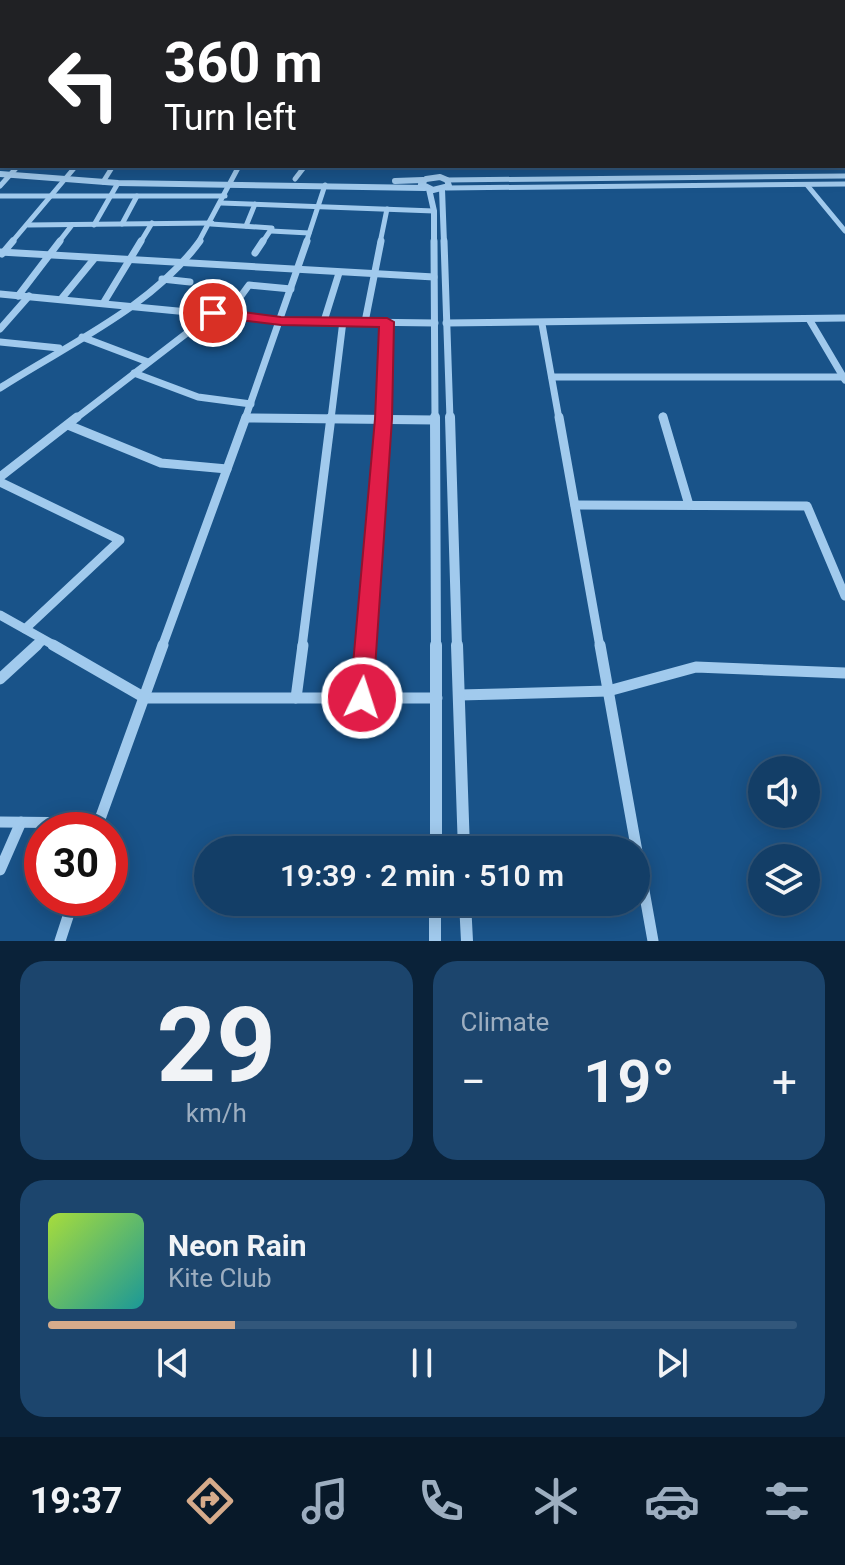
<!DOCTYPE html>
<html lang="en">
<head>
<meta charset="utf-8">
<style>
  body { margin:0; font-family:Roboto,sans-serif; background:#1c456d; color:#f1f3f6; height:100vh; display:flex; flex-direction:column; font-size:30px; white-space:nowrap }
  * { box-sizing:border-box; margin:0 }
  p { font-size:26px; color:#9daec0 }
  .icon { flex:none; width:44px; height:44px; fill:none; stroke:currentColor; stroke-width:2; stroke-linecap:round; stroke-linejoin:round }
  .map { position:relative; height:941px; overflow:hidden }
  .drawer { display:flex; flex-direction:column; gap:20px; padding:20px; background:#0a2239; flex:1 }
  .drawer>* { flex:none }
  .top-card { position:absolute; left:0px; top:0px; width:846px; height:168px; box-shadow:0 4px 20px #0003,0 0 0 2px #32577b; background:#202124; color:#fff; overflow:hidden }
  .buttons { position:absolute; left:748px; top:756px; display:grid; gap:16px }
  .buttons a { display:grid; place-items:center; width:72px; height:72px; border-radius:50%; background:#133e67; box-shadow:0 4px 20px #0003,0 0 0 2px #32577b; font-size:40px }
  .speed { position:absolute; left:24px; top:812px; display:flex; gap:16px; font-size:40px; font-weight:700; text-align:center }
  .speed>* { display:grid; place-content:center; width:104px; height:104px; border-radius:50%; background:#133e67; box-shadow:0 4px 20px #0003,0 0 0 2px #32577b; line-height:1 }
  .speed .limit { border:12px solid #d22; background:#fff; color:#111 }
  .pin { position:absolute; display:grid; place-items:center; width:68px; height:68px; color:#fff; margin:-34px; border:4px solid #fff; border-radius:50%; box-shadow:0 2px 8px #0007 }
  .me { position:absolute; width:88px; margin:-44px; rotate:4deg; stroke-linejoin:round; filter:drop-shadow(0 0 6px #0008) }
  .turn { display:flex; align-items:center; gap:28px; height:168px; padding:0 32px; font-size:36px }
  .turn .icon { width:104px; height:104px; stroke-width:2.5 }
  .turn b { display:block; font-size:56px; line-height:68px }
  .big { font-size:60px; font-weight:600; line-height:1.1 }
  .drawer .widget { flex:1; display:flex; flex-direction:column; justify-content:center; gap:12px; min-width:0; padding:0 28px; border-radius:24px; background:#1c456d }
  .drawer .dial { align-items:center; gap:0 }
  .dial b { font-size:104px; line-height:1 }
  .song { display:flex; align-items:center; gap:24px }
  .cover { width:96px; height:96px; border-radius:12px; background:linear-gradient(135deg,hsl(80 70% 55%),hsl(180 70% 35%)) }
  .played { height:8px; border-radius:4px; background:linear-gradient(90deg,#d6ab8b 25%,#32577b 25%) }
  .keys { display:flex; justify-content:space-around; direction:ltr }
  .heat { display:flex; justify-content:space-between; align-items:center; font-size:44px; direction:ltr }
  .drawer .tiles { flex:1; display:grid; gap:20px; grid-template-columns:1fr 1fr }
  .widget:last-child { grid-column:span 2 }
  .trip { position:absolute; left:194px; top:836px; width:456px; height:80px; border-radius:40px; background:#133e67; box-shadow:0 4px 20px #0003,0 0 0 2px #32577b; font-weight:600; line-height:80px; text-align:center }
  .menu { display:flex; height:128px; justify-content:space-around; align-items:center; background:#081929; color:#9daec0 }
  .menu .icon { width:56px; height:56px }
  .menu .on { color:#d6ab8b }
  .menu b { font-size:36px; color:#f1f3f6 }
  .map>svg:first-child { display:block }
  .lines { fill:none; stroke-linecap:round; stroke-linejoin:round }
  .minor-far4 { stroke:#a1caed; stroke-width:4 }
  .minor-far3 { stroke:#a1caed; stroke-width:5 }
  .minor-far2 { stroke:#a1caed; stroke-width:7 }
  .minor-far1 { stroke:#a1caed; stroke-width:9 }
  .minor { stroke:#a1caed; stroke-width:11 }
  .tertiary-far3 { stroke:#a1caed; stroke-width:6 }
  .tertiary-far2 { stroke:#a1caed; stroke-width:7 }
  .tertiary-far1 { stroke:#a1caed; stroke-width:10 }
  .tertiary { stroke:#a1caed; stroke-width:12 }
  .route { fill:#e11d48; stroke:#92132f; stroke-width:2 }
</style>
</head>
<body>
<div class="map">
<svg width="845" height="941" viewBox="0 0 845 941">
  <rect width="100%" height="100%" fill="#195389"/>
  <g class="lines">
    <polyline class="minor-far4" points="96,2 99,0"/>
    <g class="minor-far3">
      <polyline points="295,179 305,166"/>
      <polyline points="447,180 845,176"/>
      <polyline points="103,182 113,166"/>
      <polyline points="807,185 845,231"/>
      <polyline points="0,186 18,166"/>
      <polyline points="446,188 845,184"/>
      <polyline points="0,196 225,196"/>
      <polyline points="221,203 434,211"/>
      <polyline points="122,224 137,196"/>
      <polyline points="211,224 272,228 262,243"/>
      <polyline points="28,225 212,223"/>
      <polyline points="94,225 118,183"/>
      <polyline points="246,226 255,204"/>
      <polyline points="271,231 309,233"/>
      <polyline points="11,243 76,166"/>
      <polyline points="58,243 72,225"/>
      <polyline points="140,243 152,223"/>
      <polyline points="198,243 239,166"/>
      <polyline points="306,243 325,185"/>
      <polyline points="380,243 387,209"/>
    </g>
    <g class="minor-far2">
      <polyline points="0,252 434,277"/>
      <polyline points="255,253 263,241"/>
      <polyline points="2,254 13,241"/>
      <polyline points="162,279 190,282"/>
      <polyline points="0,294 281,321 435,323"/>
      <polyline points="18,296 60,241"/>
      <polyline points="62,298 94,259"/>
      <polyline points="104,302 141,241"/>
      <polyline points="227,315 249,285 291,289"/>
      <polyline points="809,319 845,380"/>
      <polyline points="324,321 339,273"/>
      <polyline points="365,322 381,241"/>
      <polyline points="446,323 845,318"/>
      <polyline points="542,324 559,419"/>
      <polyline points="0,329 29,296"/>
      <polyline points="82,337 148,362"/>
      <polyline points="0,342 59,348"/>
      <polyline points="134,373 198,397 251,404"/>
      <polyline points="552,377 844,377"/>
      <path d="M0,388C68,344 151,308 200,241"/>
      <polyline points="663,416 664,419"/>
      <polyline points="246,418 387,419"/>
      <polyline points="75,419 213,313"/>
      <polyline points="245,419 307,241"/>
      <polyline points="331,419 343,321"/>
      <polyline points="384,419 387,322"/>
    </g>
    <g class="minor-far1">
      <polyline points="559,417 600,647"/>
      <polyline points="663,417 689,505"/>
      <polyline points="246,418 435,420"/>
      <polyline points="68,425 161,463 227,469"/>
      <polyline points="0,477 77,417"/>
      <polyline points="0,482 120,540 25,629"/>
      <polyline points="575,505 807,506 845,596"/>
      <polyline points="0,615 57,647"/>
      <polyline points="35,647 43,640"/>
      <polyline points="162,647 246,417"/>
      <polyline points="302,647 331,417"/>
      <polyline points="366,647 384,417"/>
    </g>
    <g class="minor">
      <polyline points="53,645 145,698 437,698"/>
      <polyline points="600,645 653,941"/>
      <polyline points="0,679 37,645"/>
      <polyline points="459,695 608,691 696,667 845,673"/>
      <polyline points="296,698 303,645"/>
      <polyline points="362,698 366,645"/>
      <polyline points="0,822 98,823"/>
      <polyline points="96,830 163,645"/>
      <polyline points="0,870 21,822"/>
      <polyline points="60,941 74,898"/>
    </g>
    <g class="tertiary-far3">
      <polyline points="0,174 118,183 425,188"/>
      <polygon points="440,177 447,180 449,186 433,190 421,184 426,179"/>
      <polyline points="395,181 423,180"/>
      <polyline points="429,189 434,211 434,243"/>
      <polyline points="442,189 444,243"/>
    </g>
    <g class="tertiary-far2">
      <polyline points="434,241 435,419"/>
      <polyline points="444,241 450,419"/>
    </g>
    <g class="tertiary-far1">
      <polyline points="435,417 436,647"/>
      <polyline points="450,417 457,647"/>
    </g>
    <g class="tertiary">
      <polyline points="436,645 436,850"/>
      <polyline points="457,645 464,850"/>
      <polyline points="435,902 435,941"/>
      <polyline points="465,902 467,941"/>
    </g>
  </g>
  <polygon class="route" points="213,308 281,317 387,318 394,322 392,419 373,698 370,705 362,708 354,705 350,698 375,419 379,327 281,325 207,316 205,313"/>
</svg>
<div class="buttons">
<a><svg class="icon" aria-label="sound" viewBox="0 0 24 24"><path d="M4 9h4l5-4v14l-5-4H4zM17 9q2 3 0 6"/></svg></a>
<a><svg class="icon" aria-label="layers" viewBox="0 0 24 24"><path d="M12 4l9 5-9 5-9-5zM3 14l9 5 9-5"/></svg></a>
</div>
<div class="speed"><div class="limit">30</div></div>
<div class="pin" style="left:213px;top:313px;background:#d93025"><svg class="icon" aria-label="arrive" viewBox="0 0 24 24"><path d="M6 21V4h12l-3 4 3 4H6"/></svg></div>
<svg class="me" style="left:362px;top:698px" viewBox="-20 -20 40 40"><circle r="17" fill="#e11d48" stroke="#fff" stroke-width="3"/><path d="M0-11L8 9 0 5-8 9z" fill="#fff"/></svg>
<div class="trip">19:39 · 2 min · 510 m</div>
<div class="top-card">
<div class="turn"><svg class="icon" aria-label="left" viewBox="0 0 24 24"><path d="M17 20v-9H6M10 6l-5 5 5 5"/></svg><div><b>360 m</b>Turn left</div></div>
</div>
</div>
<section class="drawer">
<div class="tiles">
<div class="widget dial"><b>29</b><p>km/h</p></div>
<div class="widget"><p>Climate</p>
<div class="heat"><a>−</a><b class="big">19°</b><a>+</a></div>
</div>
<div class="widget">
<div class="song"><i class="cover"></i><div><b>Neon Rain</b><p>Kite Club</p></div></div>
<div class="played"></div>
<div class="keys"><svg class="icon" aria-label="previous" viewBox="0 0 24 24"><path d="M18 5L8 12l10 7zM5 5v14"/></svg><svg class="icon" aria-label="pause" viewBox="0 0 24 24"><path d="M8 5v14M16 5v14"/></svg><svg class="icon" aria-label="next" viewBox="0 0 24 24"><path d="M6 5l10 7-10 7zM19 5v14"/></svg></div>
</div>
</div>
</section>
<nav class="menu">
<b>19:37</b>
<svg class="icon on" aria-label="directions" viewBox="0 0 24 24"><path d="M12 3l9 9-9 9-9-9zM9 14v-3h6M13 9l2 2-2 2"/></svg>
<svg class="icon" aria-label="music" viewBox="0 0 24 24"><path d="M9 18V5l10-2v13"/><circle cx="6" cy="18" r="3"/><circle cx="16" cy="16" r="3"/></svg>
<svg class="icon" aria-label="phone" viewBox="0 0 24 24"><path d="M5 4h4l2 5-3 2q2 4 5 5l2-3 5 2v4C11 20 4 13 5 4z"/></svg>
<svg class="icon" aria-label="climate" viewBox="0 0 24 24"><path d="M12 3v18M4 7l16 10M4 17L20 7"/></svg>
<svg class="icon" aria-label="car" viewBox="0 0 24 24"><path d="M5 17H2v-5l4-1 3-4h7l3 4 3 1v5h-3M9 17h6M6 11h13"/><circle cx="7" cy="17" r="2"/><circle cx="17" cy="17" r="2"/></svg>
<svg class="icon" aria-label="filters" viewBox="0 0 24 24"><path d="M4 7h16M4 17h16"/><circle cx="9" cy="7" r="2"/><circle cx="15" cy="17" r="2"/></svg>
</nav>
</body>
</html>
